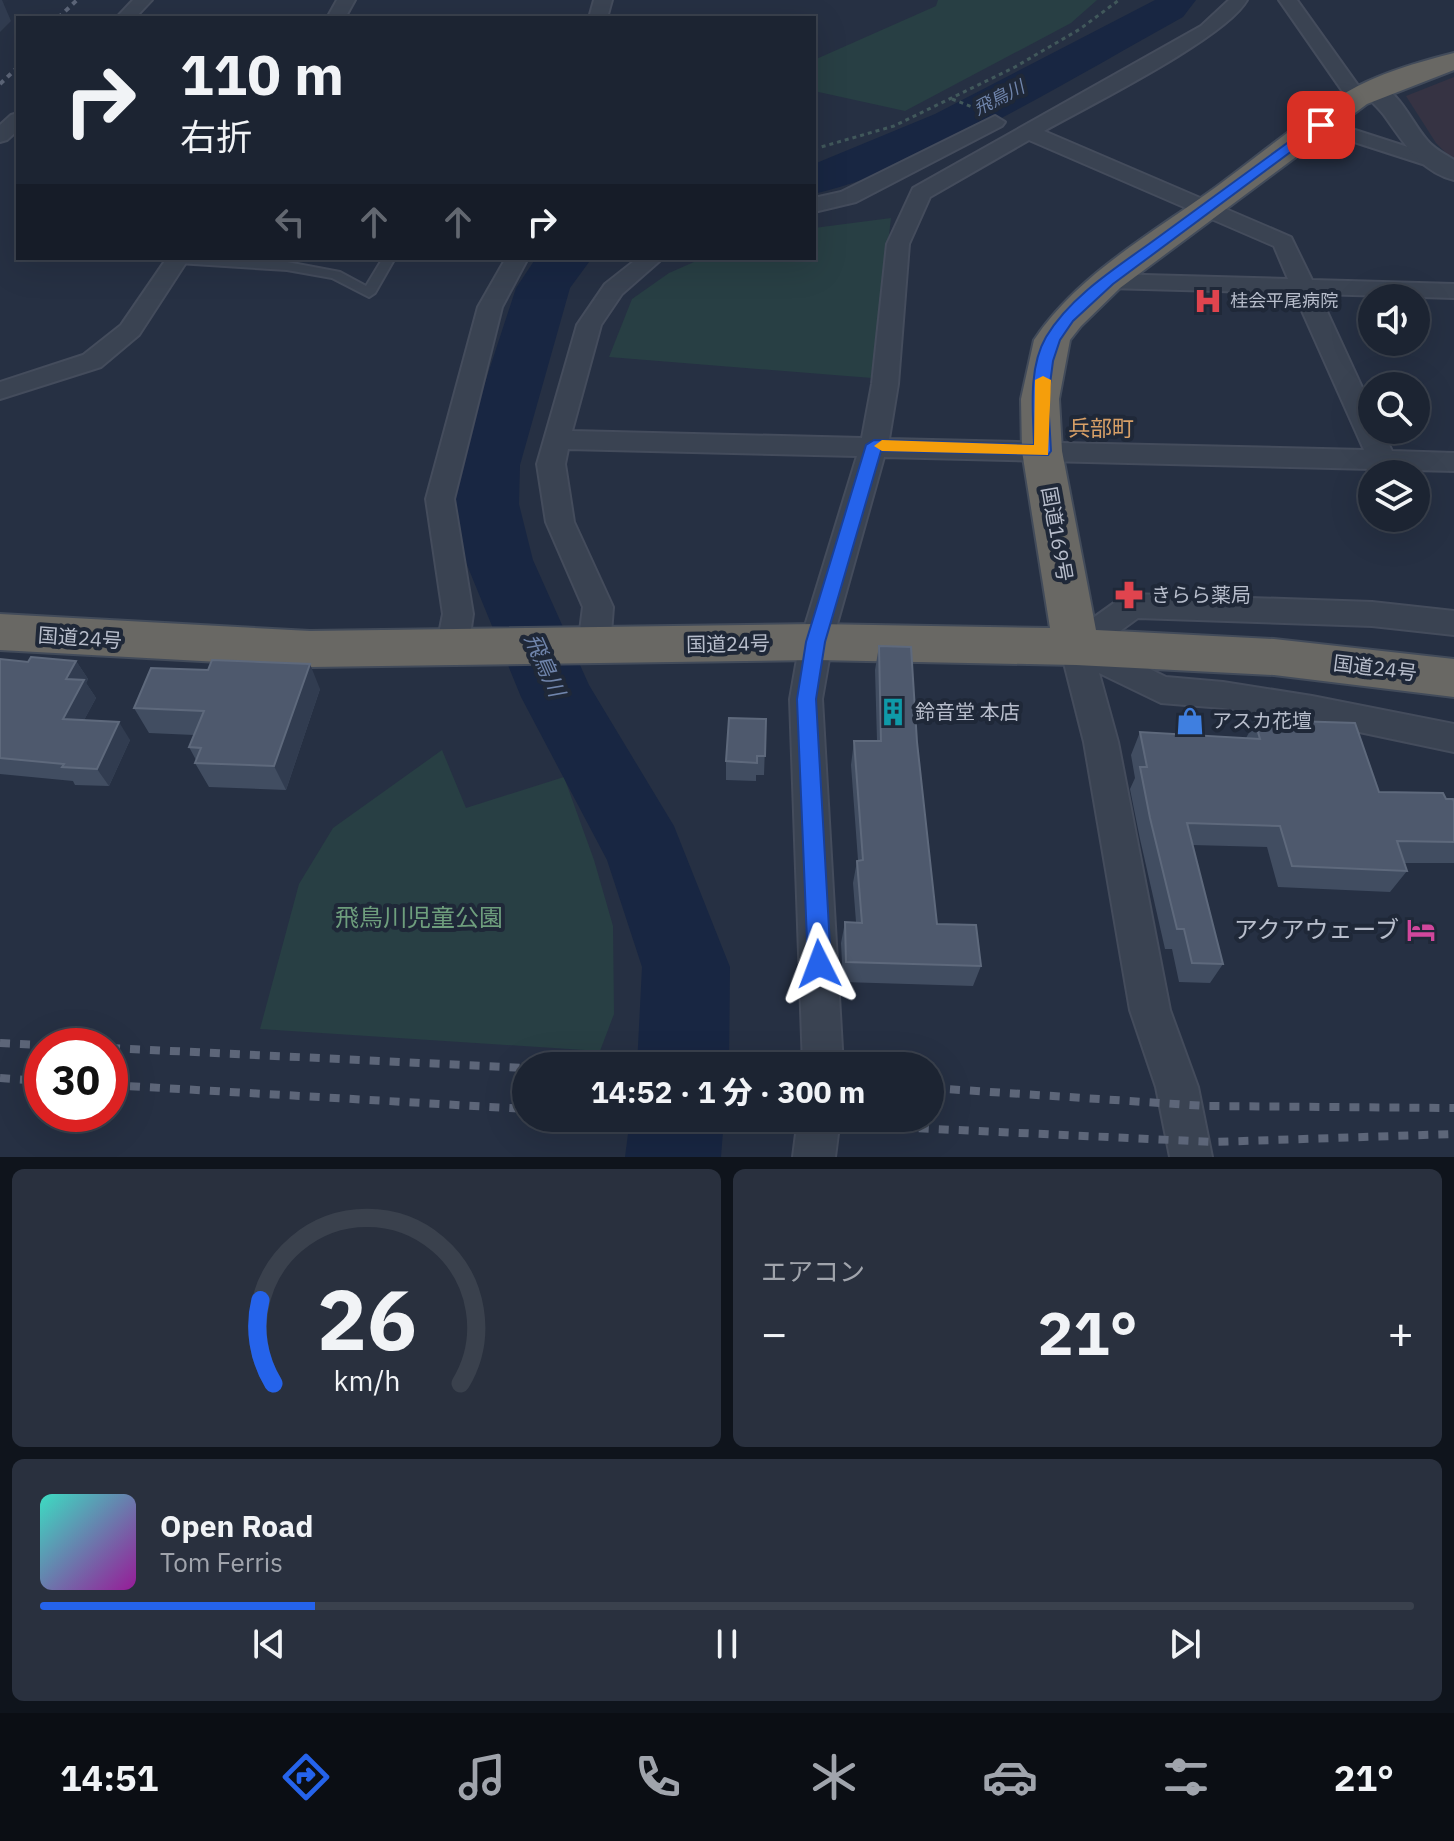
<!DOCTYPE html>
<html lang="ja">
<head>
<meta charset="utf-8">
<style>
  body { margin:0; font-family:"IBM Plex Sans","Noto Sans JP",sans-serif; background:#29303e; color:#f1f3f6; height:100vh; display:flex; flex-direction:column; font-size:30px; white-space:nowrap }
  * { box-sizing:border-box; margin:0 }
  p { font-size:26px; color:#a0a4ac }
  .icon { flex:none; width:44px; height:44px; fill:none; stroke:currentColor; stroke-width:2; stroke-linecap:round; stroke-linejoin:round }
  .map { position:relative; height:1157px; overflow:hidden }
  .side { display:flex; flex-direction:column; gap:12px; padding:12px; background:#0f141c; flex:1 }
  .side>* { flex:none }
  .top-card { position:absolute; left:16px; top:16px; width:800px; height:244px; border-radius:0px; box-shadow:0 8px 32px #0002,0 0 0 2px #3a414d; background:#1c2432; color:#f1f3f6; overflow:hidden }
  .tools { position:absolute; left:1358px; top:284px; display:grid; gap:16px }
  .tools a { display:grid; place-items:center; width:72px; height:72px; border-radius:50%; background:#1c2432; box-shadow:0 8px 32px #0002,0 0 0 2px #3a414d; font-size:40px }
  .speed { position:absolute; left:24px; top:1028px; display:flex; gap:16px; font-size:40px; font-weight:700; text-align:center }
  .speed>* { display:grid; place-content:center; width:104px; height:104px; border-radius:50%; background:#1c2432; box-shadow:0 8px 32px #0002,0 0 0 2px #3a414d; line-height:1 }
  .speed .limit { border:12px solid #d22; background:#fff; color:#111 }
  .pin { position:absolute; display:grid; place-items:center; width:68px; height:68px; color:#fff; margin:-34px; border-radius:16px; box-shadow:0 4px 12px #0006 }
  .me { position:absolute; width:88px; margin:-44px; rotate:357deg; stroke-linejoin:round; filter:drop-shadow(0 0 6px #0008) }
  .turn { display:flex; align-items:center; gap:28px; height:168px; padding:0 32px; font-size:36px }
  .turn .icon { width:104px; height:104px; stroke-width:2.5 }
  .turn b { display:block; font-size:56px; line-height:68px }
  .lanes { display:flex; align-items:center; height:76px; padding:0 32px; background:#0003; justify-content:center; gap:40px; direction:ltr }
  .lanes .off { opacity:.35 }
  .big { font-size:60px; font-weight:800; line-height:1.1 }
  .side .tile { flex:1; display:flex; flex-direction:column; justify-content:center; gap:12px; min-width:0; padding:0 28px; border-radius:12px; background:#29303e }
  .side .dial { align-items:center; gap:0 }
  .dial svg { height:208px; overflow:visible; fill:none; stroke:#3a414d; stroke-width:7; stroke-linecap:round; text-anchor:middle }
  .dial text { fill:#f1f3f6; stroke:none }
  .song { display:flex; align-items:center; gap:24px }
  .cover { width:96px; height:96px; border-radius:12px; background:linear-gradient(135deg,hsl(170 70% 55%),hsl(300 70% 35%)) }
  .played { height:8px; border-radius:4px; background:linear-gradient(90deg,#2563eb 20%,#3a414d 20%) }
  .keys { display:flex; justify-content:space-around; direction:ltr }
  .heat { display:flex; justify-content:space-between; align-items:center; font-size:44px; direction:ltr }
  .side .tiles { flex:1; display:grid; gap:12px; grid-template-columns:1fr 1fr }
  .tile:last-child { grid-column:span 2 }
  .trip { position:absolute; left:512px; top:1052px; width:432px; height:80px; border-radius:40px; background:#1c2432; box-shadow:0 8px 32px #0002,0 0 0 2px #3a414d; font-weight:800; line-height:80px; text-align:center }
  .dock { display:flex; height:128px; justify-content:space-around; align-items:center; background:#0b0e14; color:#a0a4ac }
  .dock .icon { width:56px; height:56px }
  .dock .current { color:#2563eb }
  .dock b { font-size:36px; color:#f1f3f6 }
  .map>svg:first-child { display:block }
  .medical { fill:#363343 }
  .green { fill:#283f44 }
  .lines { fill:none; stroke-linecap:round; stroke-linejoin:round }
  .river { fill:#182642; fill-rule:evenodd }
  .service-casing { stroke:#444c5c; stroke-width:4 }
  .minor-casing { stroke:#444c5c; stroke-width:4 }
  .tertiary-casing { stroke:#444c5c; stroke-width:4 }
  .trunk-casing { stroke:#424b5a; stroke-width:4 }
  .path { stroke:#41585b; stroke-width:3; stroke-dasharray:4 4; stroke-linecap:butt }
  .service { fill:#3a4352; fill-rule:evenodd }
  .minor { fill:#3a4352; fill-rule:evenodd }
  .tertiary { fill:#3a4352; fill-rule:evenodd }
  .trunk { fill:#696864; fill-rule:evenodd }
  .rail-far1 { stroke:#5d6679; stroke-width:4; stroke-dasharray:5 5; stroke-linecap:butt }
  .rail { stroke:#5d6679; stroke-width:8; stroke-dasharray:10 10; stroke-linecap:butt }
  .wall { fill:#414d61 }
  .shaded-wall { fill:#313c50 }
  .building { fill:#4e596d; stroke:#5e697c; stroke-width:2 }
  .route { fill:#2563eb; stroke:#184099; stroke-width:2 }
  .slow { fill:#f59e0b }
  .labels { text-anchor:middle; stroke-width:8; stroke-linejoin:round; paint-order:stroke }
  .far-water-label { font-size:18px; font-style:italic; fill:#7085ac; stroke:#1f2838 }
  .far-poi-label { font-size:18px; fill:#b8becc; stroke:#1f2838; text-anchor:start }
  .street-label { font-size:20px; fill:#b8becc; stroke:#1f2838 }
  .poi-label { font-size:20px; fill:#b8becc; stroke:#1f2838; text-anchor:start }
  .neighbourhood-label { font-size:22px; fill:#d8a067; stroke:#1f2838 }
  .water-label { font-size:22px; font-style:italic; fill:#7085ac; stroke:#1f2838 }
  .near-park-label { font-size:24px; fill:#6e9e7d; stroke:#1f2838 }
  .near-poi-label { font-size:24px; fill:#b8becc; stroke:#1f2838; text-anchor:end }
</style>
</head>
<body>
<div class="map">
<svg width="1454" height="1157" viewBox="0 0 1454 1157">
  <rect width="100%" height="100%" fill="#263043"/>
  <polygon class="medical" points="1454,77 1454,161 1436,143 1406,96"/>
  <g class="green">
    <polygon points="938,0 1097,0 1071,23 905,111 814,91 814,60 936,6"/>
    <polygon points="891,218 872,378 609,357 632,299 669,273 703,258 814,258 814,228"/>
    <polygon points="442,750 466,808 564,777 594,860 613,926 614,1014 600,1051 260,1029 299,884 333,828"/>
  </g>
  <g class="lines">
    <g class="river">
      <path d="M1155,0H1196L1183,17C1072,78 937,164 814,194V164L935,114Z"/>
      <polygon points="536,258 592,258 570,288 520,465 519,504 533,560 589,685 674,826 730,967 729,1066 637,1066 642,967 607,860 521,697 465,560 455,504 458,465 516,288"/>
      <polygon points="630,1118 724,1118 721,1157 625,1157"/>
    </g>
    <defs>
      <polygon id="service" points="173,258 287,262 340,272 366,286 383,258 395,258 375,293 369,297 332,278 287,270 178,263 174,262"/>
      <g id="minor">
        <polygon points="133,0 152,0 135,18 116,18"/>
        <polygon points="337,0 355,0 345,18 327,18"/>
        <polygon points="594,0 612,0 607,18 589,18"/>
        <path d="M1229,0H1247C1226,38 1088,106 1044,131L1291,237L1312,280L1454,284V298L1319,294L1372,409V430H1382L1392,451L1454,453V471L884,457L832,642L822,699L843,1066H803L790,699L800,642L857,456L568,449L565,464L574,522L613,607L610,647L605,656L594,659L583,656L578,647L583,607L546,522L537,464L577,325L605,284L638,258H663L622,294L601,325L572,431L862,438L872,384L887,244L913,188L1201,26ZM1029,140L1274,246L1288,279L1108,274L1100,276L1096,281L1100,286L1108,288L1294,293L1364,450L889,439L898,384L909,244L930,197Z"/>
        <polygon points="1279,0 1297,0 1367,98 1364,102 1350,102"/>
        <polygon points="18,113 18,130 7,140 0,142 0,125 11,115"/>
        <polygon points="995,116 1005,122 1002,126 856,202 814,212 814,198 841,192"/>
        <polygon points="1321,119 1448,160 1451,164 1441,170 1314,129 1311,125"/>
        <polygon points="167,258 189,258 139,335 101,367 0,399 0,382 83,355 121,325"/>
        <polygon points="506,258 528,258 502,307 454,499 473,614 468,649 463,658 452,661 441,658 436,649 443,614 426,499 478,307"/>
        <polygon points="1132,594 1372,602 1454,611 1454,635 1372,626 1138,618 1101,645 1166,677 1223,682 1312,696 1454,724 1454,752 1312,722 1223,708 1161,703 1099,673 1118,742 1170,1010 1198,1087 1212,1157 1170,1157 1156,1087 1130,1010 1084,742 1060,647 1065,638 1121,598"/>
        <polygon points="798,1118 840,1118 835,1157 793,1157"/>
      </g>
      <path id="tertiary" d="M1374,83C1399,89 1411,122 1427,140C1434,149 1445,154 1454,160V180C1419,171 1403,141 1384,115C1377,106 1368,99 1362,90L1365,85Z"/>
      <path id="trunk" d="M1454,53V70L1367,104L1120,288L1081,326L1070,340L1059,399L1062,451L1096,630L1274,639L1454,659V697L1274,675L1076,665L816,660L310,667L0,650V614L310,631L816,624L1050,628L1022,451L1021,399L1034,340C1078,274 1153,233 1216,187C1258,156 1300,121 1345,93C1377,74 1418,62 1454,53Z"/>
    </defs>
    <use href="#service" class="service-casing"/>
    <use href="#minor" class="minor-casing"/>
    <use href="#tertiary" class="tertiary-casing"/>
    <use href="#trunk" class="trunk-casing"/>
    <g class="path">
      <polyline points="952,99 972,107"/>
      <polyline points="814,149 894,126 1015,67 1080,29 1119,0"/>
    </g>
    <use href="#service" class="service"/>
    <use href="#minor" class="minor"/>
    <use href="#tertiary" class="tertiary"/>
    <use href="#trunk" class="trunk"/>
    <g class="rail-far1">
      <polyline points="58,18 77,0"/>
      <polyline points="0,84 18,67"/>
    </g>
    <g class="rail">
      <polyline points="0,1043 64,1046"/>
      <polyline points="110,1048 526,1068"/>
      <polyline points="0,1078 42,1081"/>
      <polyline points="110,1085 526,1109"/>
      <polyline points="930,1088 1206,1106 1454,1108"/>
      <polyline points="699,1118 1214,1142 1454,1134"/>
    </g>
  </g>
  <g class="wall">
    <polygon points="879,646 917,742 937,924 981,966 973,986 843,982 841,943 845,922 856,922 853,883 857,861 858,860 851,765 854,741 877,741 875,670"/>
    <polygon points="0,659 28,662 76,661 88,679 86,683 96,698 84,720 130,740 109,786 75,785 73,781 0,774"/>
    <polygon points="320,689 286,790 209,787 195,763 196,760 189,747 194,735 149,733 134,708"/>
    <polygon points="766,719 764,775 756,775 756,781 726,780 726,761"/>
    <polygon points="1264,720 1379,792 1446,799 1454,802 1454,863 1404,863 1407,871 1390,892 1278,887 1267,847 1192,845 1223,964 1210,983 1179,982 1172,949 1165,949 1140,839 1130,789 1135,778 1131,755 1140,732 1246,738 1255,722 1263,722"/>
  </g>
  <g class="shaded-wall">
    <polygon points="0,0 2,0 11,21 0,32"/>
    <polygon points="76,661 88,679 86,683 96,698 75,737 63,719 66,679"/>
    <polygon points="310,664 320,689 286,790 274,766"/>
    <polygon points="119,722 130,740 109,786 97,769"/>
  </g>
  <g class="building">
    <polygon points="879,646 911,647 917,742 937,924 976,925 981,966 846,962 845,922 862,923 857,861 863,860 854,741 881,741"/>
    <polygon points="31,657 76,661 66,679 84,680 63,719 119,722 97,769 62,767 64,764 0,758 0,659 28,662"/>
    <polygon points="212,660 310,664 274,766 195,763 201,748 189,747 204,711 134,708 151,668 208,670"/>
    <polygon points="729,718 766,719 765,756 757,756 757,763 726,761"/>
    <polygon points="1264,720 1355,723 1379,792 1443,793 1446,799 1453,799 1454,802 1454,842 1397,841 1407,871 1292,866 1280,826 1187,823 1223,964 1192,963 1184,929 1177,929 1150,818 1140,767 1147,767 1140,732 1260,739 1255,722 1265,722"/>
  </g>
  <path class="route" d="M1316,122L1327,125L1113,284L1073,321L1060,340L1053,361L1048,399L1051,451L1048,455L881,451L825,642L816,699L831,964L828,972L819,975L811,972L808,964L797,699L806,642L866,445L874,440L1034,445C1033,411 1028,368 1046,337C1072,293 1124,263 1164,233C1215,196 1266,159 1316,122Z"/>
  <polygon class="slow" points="1043,376 1051,380 1048,455 882,451 874,446 882,440 1034,445 1035,380"/>
  <defs>
    <symbol id="hospital-bare" viewBox="-9 -9 18 18"><path d="M-5-5h3v3.5h4V-5h3V5h-3V1.5h-4V5h-3Z" fill="#e0444e" stroke="#1f2838" stroke-width="2.5" paint-order="stroke"/></symbol>
    <symbol id="pharmacy-bare" viewBox="-9 -9 18 18"><path d="M-2-6h4v4h4v4h-4v4h-4v-4h-4v-4h4Z" fill="#e0444e" stroke="#1f2838" stroke-width="2.5" paint-order="stroke"/></symbol>
    <symbol id="building-bare" viewBox="-9 -9 18 18"><path d="M-4-6H4V6H1V3H-1V6H-4ZM-2.5-4.3h1.7v1.8h-1.7ZM.8-4.3h1.7v1.8H.8ZM-2.5-1h1.7V.8h-1.7ZM.8-1h1.7V.8H.8Z" fill="#0f9aa8" stroke="#1f2838" stroke-width="2.5" paint-order="stroke"/></symbol>
    <symbol id="shop-bare" viewBox="-9 -9 18 18"><path d="M-5-2.5h2.3a2.7 3.5 0 0 1 5.4 0H5L5.5 6h-11ZM-1.5-2.5h3a1.5 2.3 0 0 0-3 0Z" fill="#3f7fe0" stroke="#1f2838" stroke-width="2.5" paint-order="stroke"/></symbol>
    <symbol id="hotel-bare" viewBox="-9 -9 18 18"><path d="M-6-4.5h1.5V1H6V5H4.5V3h-9V5H-6ZM-4 0a1.8 1.8 0 1 1 3.6 0ZM.5 0V-2.5h3Q6-2.5 6 0Z" fill="#d1479c" stroke="#1f2838" stroke-width="2.5" paint-order="stroke"/></symbol>
  </defs>
  <g fill-rule="evenodd">
    <use href="#hospital-bare" x="1188" y="281" width="40" height="40"/>
    <use href="#pharmacy-bare" x="1109" y="575" width="40" height="40"/>
    <use href="#building-bare" x="873" y="692" width="40" height="40"/>
    <use href="#shop-bare" x="1170" y="701" width="40" height="40"/>
    <use href="#hotel-bare" x="1401" y="910" width="40" height="40"/>
  </g>
  <g class="labels">
    <g class="far-water-label">
      <text transform="translate(999 98) rotate(-27)" y="6">飛鳥川</text>
    </g>
    <g class="far-poi-label">
      <text x="1230" y="307">桂会平尾病院</text>
    </g>
    <g class="street-label">
      <text transform="translate(1057 534) rotate(80)" y="7">国道169号</text>
      <text transform="translate(80 638) rotate(4)" y="7">国道24号</text>
      <text transform="translate(728 644) rotate(-1)" y="7">国道24号</text>
      <text transform="translate(1375 668) rotate(7)" y="7">国道24号</text>
    </g>
    <g class="poi-label">
      <text x="1151" y="602">きらら薬局</text>
      <text x="915" y="719">鈴音堂 本店</text>
      <text x="1212" y="728">アスカ花壇</text>
    </g>
    <g class="neighbourhood-label">
      <text x="1101" y="436">兵部町</text>
    </g>
    <g class="water-label">
      <text transform="translate(545 665) rotate(66)" y="8">飛鳥川</text>
    </g>
    <g class="near-park-label">
      <text x="419" y="926">飛鳥川児童公園</text>
    </g>
    <g class="near-poi-label">
      <text x="1399" y="938">アクアウェーブ</text>
    </g>
  </g>
</svg>
<div class="tools">
<a><svg class="icon" aria-label="sound" viewBox="0 0 24 24"><path d="M4 9h4l5-4v14l-5-4H4zM17 9q2 3 0 6"/></svg></a>
<a><svg class="icon" aria-label="search" viewBox="0 0 24 24"><circle cx="10" cy="10" r="6"/><path d="M15 15l6 6"/></svg></a>
<a><svg class="icon" aria-label="layers" viewBox="0 0 24 24"><path d="M12 4l9 5-9 5-9-5zM3 14l9 5 9-5"/></svg></a>
</div>
<div class="speed"><div class="limit">30</div></div>
<div class="pin" style="left:1321px;top:125px;background:#d93025"><svg class="icon" aria-label="arrive" viewBox="0 0 24 24"><path d="M6 21V4h12l-3 4 3 4H6"/></svg></div>
<svg class="me" style="left:819px;top:964px" viewBox="-20 -20 40 40"><path d="M0-17L14 15 0 8-14 15z" fill="#2563eb" stroke="#fff" stroke-width="4"/></svg>
<div class="trip">14:52 · 1 分 · 300 m</div>
<div class="top-card">
<div class="turn"><svg class="icon" aria-label="right" viewBox="0 0 24 24"><path d="M7 20v-9h11M14 6l5 5-5 5"/></svg><div><b>110 m</b>右折</div></div>
<div class="lanes"><svg class="icon off" aria-label="left" viewBox="0 0 24 24"><path d="M17 20v-9H6M10 6l-5 5 5 5"/></svg><svg class="icon off" aria-label="ahead" viewBox="0 0 24 24"><path d="M12 20V5M6 11l6-6 6 6"/></svg><svg class="icon off" aria-label="ahead" viewBox="0 0 24 24"><path d="M12 20V5M6 11l6-6 6 6"/></svg><svg class="icon" aria-label="right" viewBox="0 0 24 24"><path d="M7 20v-9h11M14 6l5 5-5 5"/></svg></div>
</div>
</div>
<section class="side">
<div class="tiles">
<div class="tile dial"><svg viewBox="0 0 100 80">
<path d="M14 69A42 42 0 1 1 86 69"/>
<path d="M14 69A42 42 0 0 1 9 37" stroke="#2563eb"/>
<text x="50" y="56" font-size="32" font-weight="700">26</text>
<text x="50" y="72" font-size="11">km/h</text>
</svg></div>
<div class="tile"><p>エアコン</p>
<div class="heat"><a>−</a><b class="big">21°</b><a>+</a></div>
</div>
<div class="tile">
<div class="song"><i class="cover"></i><div><b>Open Road</b><p>Tom Ferris</p></div></div>
<div class="played"></div>
<div class="keys"><svg class="icon" aria-label="previous" viewBox="0 0 24 24"><path d="M18 5L8 12l10 7zM5 5v14"/></svg><svg class="icon" aria-label="pause" viewBox="0 0 24 24"><path d="M8 5v14M16 5v14"/></svg><svg class="icon" aria-label="next" viewBox="0 0 24 24"><path d="M6 5l10 7-10 7zM19 5v14"/></svg></div>
</div>
</div>
</section>
<nav class="dock">
<b>14:51</b>
<svg class="icon current" aria-label="directions" viewBox="0 0 24 24"><path d="M12 3l9 9-9 9-9-9zM9 14v-3h6M13 9l2 2-2 2"/></svg>
<svg class="icon" aria-label="music" viewBox="0 0 24 24"><path d="M9 18V5l10-2v13"/><circle cx="6" cy="18" r="3"/><circle cx="16" cy="16" r="3"/></svg>
<svg class="icon" aria-label="phone" viewBox="0 0 24 24"><path d="M5 4h4l2 5-3 2q2 4 5 5l2-3 5 2v4C11 20 4 13 5 4z"/></svg>
<svg class="icon" aria-label="climate" viewBox="0 0 24 24"><path d="M12 3v18M4 7l16 10M4 17L20 7"/></svg>
<svg class="icon" aria-label="car" viewBox="0 0 24 24"><path d="M5 17H2v-5l4-1 3-4h7l3 4 3 1v5h-3M9 17h6M6 11h13"/><circle cx="7" cy="17" r="2"/><circle cx="17" cy="17" r="2"/></svg>
<svg class="icon" aria-label="filters" viewBox="0 0 24 24"><path d="M4 7h16M4 17h16"/><circle cx="9" cy="7" r="2"/><circle cx="15" cy="17" r="2"/></svg>
<b>21°</b>
</nav>
</body>
</html>
